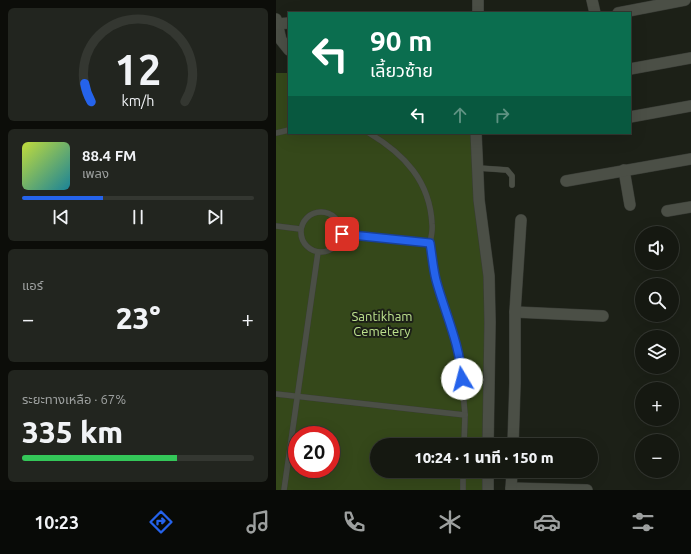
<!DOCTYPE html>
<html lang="th">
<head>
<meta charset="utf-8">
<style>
  body { margin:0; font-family:Ubuntu,"Noto Sans Thai",sans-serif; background:#22251f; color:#f1f3f6; height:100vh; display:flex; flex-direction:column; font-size:15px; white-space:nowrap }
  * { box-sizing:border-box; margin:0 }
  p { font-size:13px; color:#9da09f }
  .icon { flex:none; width:22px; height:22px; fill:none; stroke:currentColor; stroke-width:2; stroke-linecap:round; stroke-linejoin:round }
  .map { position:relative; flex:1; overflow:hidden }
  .sheet { display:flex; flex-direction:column; gap:8px; padding:8px; background:#0c0d09; width:276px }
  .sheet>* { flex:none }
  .guide { position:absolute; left:12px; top:12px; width:343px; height:122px; border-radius:0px; box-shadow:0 4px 16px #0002,0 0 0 1px #343731; background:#0b6e4f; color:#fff; overflow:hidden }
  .controls { position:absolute; left:359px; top:226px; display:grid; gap:8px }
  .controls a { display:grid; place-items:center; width:44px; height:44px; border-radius:50%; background:#151811; box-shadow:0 4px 16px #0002,0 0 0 1px #343731; font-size:20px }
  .speed { position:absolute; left:12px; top:426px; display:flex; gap:8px; font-size:20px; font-weight:700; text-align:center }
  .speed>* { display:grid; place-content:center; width:52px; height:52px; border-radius:50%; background:#151811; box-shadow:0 4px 16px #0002,0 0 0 1px #343731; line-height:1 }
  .speed .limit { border:6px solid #d22; background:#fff; color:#111 }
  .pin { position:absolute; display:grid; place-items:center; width:34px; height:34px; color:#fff; margin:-17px; border-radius:8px; box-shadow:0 2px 6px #0006 }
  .me { position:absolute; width:44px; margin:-22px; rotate:352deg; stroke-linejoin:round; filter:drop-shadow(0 0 3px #0008) }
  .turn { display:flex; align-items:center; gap:14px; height:84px; padding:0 16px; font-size:18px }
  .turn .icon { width:52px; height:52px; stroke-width:2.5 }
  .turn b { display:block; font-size:28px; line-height:34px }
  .lanes { display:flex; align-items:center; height:38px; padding:0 16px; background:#0003; justify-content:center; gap:20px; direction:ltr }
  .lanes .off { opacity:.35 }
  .big { font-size:30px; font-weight:800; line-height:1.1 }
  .sheet .widget { flex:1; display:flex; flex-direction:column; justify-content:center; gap:6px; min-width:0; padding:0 14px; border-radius:6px; background:#22251f }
  .sheet .dial { align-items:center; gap:0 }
  .dial svg { height:104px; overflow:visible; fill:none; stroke:#343731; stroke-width:7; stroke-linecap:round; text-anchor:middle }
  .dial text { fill:#f1f3f6; stroke:none }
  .song { display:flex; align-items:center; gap:12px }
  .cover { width:48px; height:48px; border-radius:6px; background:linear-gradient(135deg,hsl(70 70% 55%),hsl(190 70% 35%)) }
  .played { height:4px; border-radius:2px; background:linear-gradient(90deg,#2563eb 35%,#343731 35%) }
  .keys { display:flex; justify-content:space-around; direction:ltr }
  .heat { display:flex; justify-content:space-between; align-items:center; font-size:22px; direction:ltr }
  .charge { height:6px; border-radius:3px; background:linear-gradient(90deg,#34c759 67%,#343731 0) }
  .trip { position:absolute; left:94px; top:438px; width:228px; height:40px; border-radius:20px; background:#151811; box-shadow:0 4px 16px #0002,0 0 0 1px #343731; font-weight:800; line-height:40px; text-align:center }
  .menu { display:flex; height:64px; justify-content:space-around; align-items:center; background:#080a07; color:#9da09f }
  .menu .icon { width:28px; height:28px }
  .menu .current { color:#2563eb }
  .menu b { font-size:18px; color:#f1f3f6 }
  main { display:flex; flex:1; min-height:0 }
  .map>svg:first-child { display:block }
  .green { fill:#35481a; fill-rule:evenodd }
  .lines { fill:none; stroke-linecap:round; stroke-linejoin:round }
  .service-casing { stroke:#393c36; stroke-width:6 }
  .minor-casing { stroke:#393c36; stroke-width:12 }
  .service { stroke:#4b4f46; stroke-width:5.5 }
  .minor { stroke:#4b4f46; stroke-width:11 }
  .route-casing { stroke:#184099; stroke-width:10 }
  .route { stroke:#2563eb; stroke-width:7 }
  .labels { text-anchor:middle; stroke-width:4; stroke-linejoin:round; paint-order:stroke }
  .park-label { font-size:13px; fill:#bde28e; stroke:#1c2017 }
</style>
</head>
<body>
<main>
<section class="sheet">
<div class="widget dial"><svg viewBox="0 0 100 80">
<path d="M14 69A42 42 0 1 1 86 69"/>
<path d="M14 69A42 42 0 0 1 9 55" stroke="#2563eb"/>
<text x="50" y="56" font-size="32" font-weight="700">12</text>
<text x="50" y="72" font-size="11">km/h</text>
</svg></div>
<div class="widget">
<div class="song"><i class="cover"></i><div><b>88.4 FM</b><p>เพลง</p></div></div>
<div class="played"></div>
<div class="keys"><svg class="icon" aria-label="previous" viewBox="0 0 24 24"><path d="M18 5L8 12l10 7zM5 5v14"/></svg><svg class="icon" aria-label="pause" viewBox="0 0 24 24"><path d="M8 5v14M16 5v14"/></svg><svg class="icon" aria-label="next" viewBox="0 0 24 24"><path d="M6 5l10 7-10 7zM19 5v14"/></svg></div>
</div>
<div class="widget"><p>แอร์</p>
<div class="heat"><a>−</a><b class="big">23°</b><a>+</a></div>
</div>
<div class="widget"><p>ระยะทางเหลือ · 67%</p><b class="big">335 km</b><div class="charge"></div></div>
</section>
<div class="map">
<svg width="415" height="490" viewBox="0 0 415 490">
  <rect width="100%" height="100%" fill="#1c2017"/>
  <path class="green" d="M0,73H13V133H197L212,299L210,445H101V471H209V490H0ZM21,435H55V469H21Z"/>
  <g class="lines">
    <defs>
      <g id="service">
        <polyline points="0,133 13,130"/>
        <polyline points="202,168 231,170 236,176 236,185"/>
        <circle cx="45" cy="232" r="20"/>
        <polyline points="0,226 24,229"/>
        <path d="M66,234L154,243C155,237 157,230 156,224C154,181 128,154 93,133"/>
        <polyline points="154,243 159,278 179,336 185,367 189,415 188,445"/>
        <polyline points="0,394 189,415"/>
        <polyline points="8,490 42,252"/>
        <polyline points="187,490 187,471"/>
      </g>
      <g id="minor">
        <polyline points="316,0 319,13"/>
        <polyline points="202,13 202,0"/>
        <polyline points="342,13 409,0"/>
        <polyline points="0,19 5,40 13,50"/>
        <polyline points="0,24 13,23"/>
        <polyline points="354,69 415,58"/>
        <polyline points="354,117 415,106"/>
        <polyline points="200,133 203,200 213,276 214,322 212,445"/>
        <polyline points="348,170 354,205"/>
        <polyline points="290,181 415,159"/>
        <polyline points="391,211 415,207"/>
        <polyline points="239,312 327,316"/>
        <polyline points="237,445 239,383 239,312 245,220"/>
        <polyline points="235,488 311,490"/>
        <polyline points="212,490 212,471"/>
        <polyline points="235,490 236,471"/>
      </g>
    </defs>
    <use href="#service" class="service-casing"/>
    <use href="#minor" class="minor-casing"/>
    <use href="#service" class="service"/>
    <use href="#minor" class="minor"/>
  </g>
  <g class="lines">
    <defs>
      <path id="route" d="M66,234L154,243C156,255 157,268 160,280C169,313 184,344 186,379"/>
    </defs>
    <use href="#route" class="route-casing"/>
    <use href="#route" class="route"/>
  </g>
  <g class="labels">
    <g class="park-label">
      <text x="106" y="321">Santikham<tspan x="106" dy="15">Cemetery</tspan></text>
    </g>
  </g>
</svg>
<div class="controls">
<a><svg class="icon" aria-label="sound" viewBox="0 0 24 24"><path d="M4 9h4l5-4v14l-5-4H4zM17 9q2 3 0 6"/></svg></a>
<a><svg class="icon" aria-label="search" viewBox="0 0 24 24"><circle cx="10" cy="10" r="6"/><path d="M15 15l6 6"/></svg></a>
<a><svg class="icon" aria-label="layers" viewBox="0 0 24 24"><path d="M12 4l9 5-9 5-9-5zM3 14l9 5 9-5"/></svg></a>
<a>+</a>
<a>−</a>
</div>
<div class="speed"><div class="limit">20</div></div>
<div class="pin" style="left:66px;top:234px;background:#d93025"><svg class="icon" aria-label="arrive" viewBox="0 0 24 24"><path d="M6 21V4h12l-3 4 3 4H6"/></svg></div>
<svg class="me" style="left:186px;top:379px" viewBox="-20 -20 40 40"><circle r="19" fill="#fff"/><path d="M0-13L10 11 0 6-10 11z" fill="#2563eb"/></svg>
<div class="trip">10:24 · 1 นาที · 150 m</div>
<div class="guide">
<div class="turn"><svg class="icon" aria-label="left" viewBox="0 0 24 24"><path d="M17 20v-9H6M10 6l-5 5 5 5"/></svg><div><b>90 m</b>เลี้ยวซ้าย</div></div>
<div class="lanes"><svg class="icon" aria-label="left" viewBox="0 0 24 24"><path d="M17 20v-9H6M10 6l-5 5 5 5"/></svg><svg class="icon off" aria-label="ahead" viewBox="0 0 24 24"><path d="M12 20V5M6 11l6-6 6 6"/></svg><svg class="icon off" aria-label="right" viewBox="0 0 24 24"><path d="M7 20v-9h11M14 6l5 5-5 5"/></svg></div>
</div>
</div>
</main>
<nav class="menu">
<b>10:23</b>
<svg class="icon current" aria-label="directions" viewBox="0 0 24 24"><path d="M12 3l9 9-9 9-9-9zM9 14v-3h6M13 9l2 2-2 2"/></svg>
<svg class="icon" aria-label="music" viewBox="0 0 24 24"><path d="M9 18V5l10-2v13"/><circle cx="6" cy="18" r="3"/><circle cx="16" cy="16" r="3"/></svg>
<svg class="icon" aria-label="phone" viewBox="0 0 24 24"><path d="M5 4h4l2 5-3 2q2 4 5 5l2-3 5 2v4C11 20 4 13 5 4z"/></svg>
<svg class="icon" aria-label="climate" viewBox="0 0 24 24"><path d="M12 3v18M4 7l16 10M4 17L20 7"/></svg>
<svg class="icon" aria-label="car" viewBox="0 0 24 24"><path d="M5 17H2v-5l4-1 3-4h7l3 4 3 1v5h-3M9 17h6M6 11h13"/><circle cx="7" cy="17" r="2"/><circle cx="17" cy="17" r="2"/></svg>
<svg class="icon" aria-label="filters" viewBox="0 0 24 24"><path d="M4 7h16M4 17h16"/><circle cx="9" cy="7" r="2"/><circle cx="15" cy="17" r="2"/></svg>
</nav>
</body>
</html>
